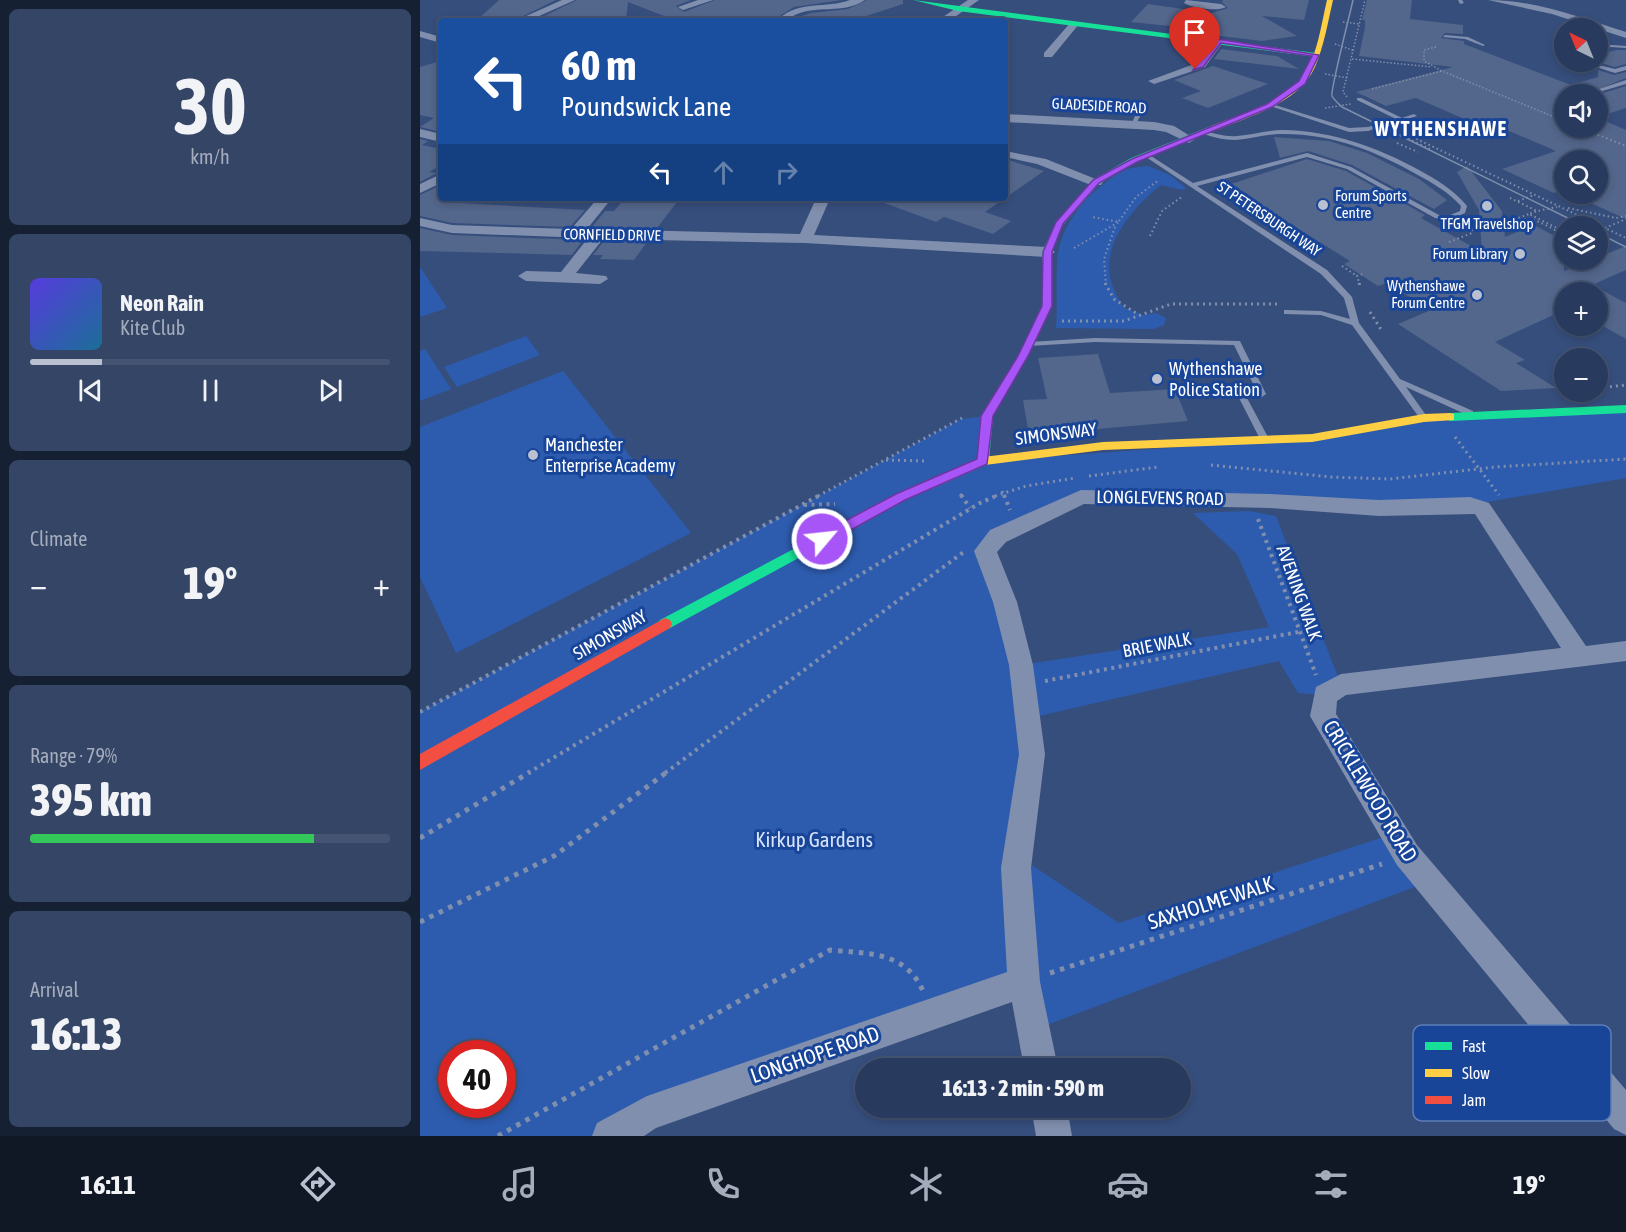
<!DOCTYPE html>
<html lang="en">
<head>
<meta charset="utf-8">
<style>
  body { margin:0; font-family:"Asap Condensed",sans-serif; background:#344566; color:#f1f3f6; height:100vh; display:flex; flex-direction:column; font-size:22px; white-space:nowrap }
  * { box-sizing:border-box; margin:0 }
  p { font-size:20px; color:#a5adbc }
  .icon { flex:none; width:33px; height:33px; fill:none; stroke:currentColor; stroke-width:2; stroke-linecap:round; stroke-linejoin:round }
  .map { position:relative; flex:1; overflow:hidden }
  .details { display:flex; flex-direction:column; gap:9px; padding:9px; background:#162033; width:420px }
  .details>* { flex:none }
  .top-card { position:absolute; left:18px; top:18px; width:570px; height:183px; border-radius:6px; box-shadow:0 3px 9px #0003,0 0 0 2px #445472; background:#1a4fa0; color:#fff; overflow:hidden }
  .needle { width:39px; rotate:317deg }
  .fabs { position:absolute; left:1134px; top:18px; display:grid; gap:12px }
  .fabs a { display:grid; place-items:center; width:54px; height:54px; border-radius:50%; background:#283a5d; box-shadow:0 3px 9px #0003,0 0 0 2px #445472; font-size:30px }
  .speed { position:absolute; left:18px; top:1040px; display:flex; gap:12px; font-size:30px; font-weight:700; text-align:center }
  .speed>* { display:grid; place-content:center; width:78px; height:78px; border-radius:50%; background:#283a5d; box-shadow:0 3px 9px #0003,0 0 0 2px #445472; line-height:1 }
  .speed .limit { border:9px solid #d22; background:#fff; color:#111 }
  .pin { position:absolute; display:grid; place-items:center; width:51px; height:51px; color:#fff; margin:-62px -26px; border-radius:50% 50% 50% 0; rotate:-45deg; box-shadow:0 0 6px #0007 }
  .pin .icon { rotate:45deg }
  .me { position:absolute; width:66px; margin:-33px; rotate:62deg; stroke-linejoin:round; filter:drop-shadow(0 0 4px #0008) }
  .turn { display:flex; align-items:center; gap:21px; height:126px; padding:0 24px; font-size:27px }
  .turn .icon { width:78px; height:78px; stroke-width:2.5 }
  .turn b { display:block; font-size:42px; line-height:51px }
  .lanes { display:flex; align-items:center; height:57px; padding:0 24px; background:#0003; justify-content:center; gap:30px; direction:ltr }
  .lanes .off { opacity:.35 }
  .big { font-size:45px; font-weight:800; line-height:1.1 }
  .details .widget { flex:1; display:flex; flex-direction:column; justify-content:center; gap:9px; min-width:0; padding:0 21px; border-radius:9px; background:#344566 }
  .details .dial { align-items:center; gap:0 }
  .dial b { font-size:78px; line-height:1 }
  .song { display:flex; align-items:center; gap:18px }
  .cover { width:72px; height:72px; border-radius:9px; background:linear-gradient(135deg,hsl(250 70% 55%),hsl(200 70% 35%)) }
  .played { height:6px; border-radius:3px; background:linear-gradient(90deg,#b9c1d1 20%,#445472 20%) }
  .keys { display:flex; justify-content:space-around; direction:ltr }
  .heat { display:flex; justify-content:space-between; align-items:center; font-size:33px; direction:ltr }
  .charge { height:9px; border-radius:4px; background:linear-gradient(90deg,#34c759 79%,#445472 0) }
  .trip { position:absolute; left:435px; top:1058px; width:336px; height:60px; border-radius:30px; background:#283a5d; box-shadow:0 3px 9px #0003,0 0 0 2px #445472; font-weight:800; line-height:60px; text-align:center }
  .tabs { display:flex; height:96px; justify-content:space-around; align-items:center; background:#101725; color:#a5adbc }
  .tabs .icon { width:42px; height:42px }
  .tabs .active { color:#b9c1d1 }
  .tabs b { font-size:27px; color:#f1f3f6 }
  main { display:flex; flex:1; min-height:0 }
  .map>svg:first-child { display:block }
  .green { fill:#2d5caf; fill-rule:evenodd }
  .building { fill:#53668b }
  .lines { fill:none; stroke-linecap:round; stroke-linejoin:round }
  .path-far4 { stroke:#818fae; stroke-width:1.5; stroke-dasharray:1.5 2; stroke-linecap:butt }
  .path-far3 { stroke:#818fae; stroke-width:2; stroke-dasharray:1.5 3; stroke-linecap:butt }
  .path-far2 { stroke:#818fae; stroke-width:3; stroke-dasharray:2 4; stroke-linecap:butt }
  .path-far1 { stroke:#818fae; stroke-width:4; stroke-dasharray:3 4.5; stroke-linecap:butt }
  .path { stroke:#818fae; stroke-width:5; stroke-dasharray:4.5 6; stroke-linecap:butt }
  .lane { fill:#818fae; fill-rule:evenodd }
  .street { fill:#818fae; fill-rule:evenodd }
  .fast { fill:#16e098; fill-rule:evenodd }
  .slow { fill:#ffcf43; fill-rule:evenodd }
  .jam { fill:#f24e42; fill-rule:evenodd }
  .tram { stroke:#7f8fad; stroke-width:1.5 }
  .route { fill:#a855f7; stroke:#6d37a1; stroke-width:1.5 }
  .poi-dot { fill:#b9c1d1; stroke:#194599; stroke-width:2 }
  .labels { text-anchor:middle; stroke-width:6; stroke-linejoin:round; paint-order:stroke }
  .far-street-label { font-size:15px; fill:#fff; stroke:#194599 }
  .far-poi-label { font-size:15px; fill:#fff; stroke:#194599; text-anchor:end }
  .poi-label { font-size:18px; fill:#fff; stroke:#194599; text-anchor:start }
  .street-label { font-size:18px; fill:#fff; stroke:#194599 }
  .far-district-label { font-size:20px; font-weight:bold; letter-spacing:1.5px; fill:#fff; stroke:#194599 }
  .near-street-label { font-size:21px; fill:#fff; stroke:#194599 }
  .near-park-label { font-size:21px; fill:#d5e3fc; stroke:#194599 }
  .key { fill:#194599; stroke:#5e7db8; stroke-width:1.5 }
  .key-label { font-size:16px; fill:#fff }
</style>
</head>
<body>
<main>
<section class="details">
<div class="widget dial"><b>30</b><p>km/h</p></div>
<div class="widget">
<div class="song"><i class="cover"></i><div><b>Neon Rain</b><p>Kite Club</p></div></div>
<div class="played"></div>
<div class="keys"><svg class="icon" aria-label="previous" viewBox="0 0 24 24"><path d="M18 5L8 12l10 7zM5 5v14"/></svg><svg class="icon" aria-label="pause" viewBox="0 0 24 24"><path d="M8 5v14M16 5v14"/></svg><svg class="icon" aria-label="next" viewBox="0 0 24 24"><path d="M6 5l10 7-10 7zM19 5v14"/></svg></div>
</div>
<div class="widget"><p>Climate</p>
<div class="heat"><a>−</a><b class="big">19°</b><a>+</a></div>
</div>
<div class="widget"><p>Range · 79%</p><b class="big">395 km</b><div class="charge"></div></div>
<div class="widget"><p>Arrival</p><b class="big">16:13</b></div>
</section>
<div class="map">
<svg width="1206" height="1136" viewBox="0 0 1206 1136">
  <rect width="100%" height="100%" fill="#364e7c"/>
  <g class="green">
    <path d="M728,166L750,175L766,188L762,190L741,185C714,206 681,243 691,281C693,290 699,299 703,307L723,315L736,313L746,318L744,325L734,329L636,328C638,304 635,278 638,254C643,219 674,186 705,170C712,167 721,167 728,166Z"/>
    <polygon points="0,267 27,308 0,317"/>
    <polygon points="106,336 120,355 37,387 24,367"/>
    <polygon points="5,349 31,389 0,401 0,351"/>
    <polygon points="143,371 271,533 36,653 0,577 0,427"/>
    <path d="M1206,409V478L1050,505L661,497L565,551L601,665L849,627L817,554L773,513L829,511L856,516L921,685L905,695L878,693L859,661L606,719L598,856L699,923L973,834L1008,882L613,1030L604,982L190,1136H0V712L541,419L567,416L563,461L892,438L1004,418ZM32,1053H82V1104H32Z"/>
  </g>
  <g class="building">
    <polygon points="79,0 136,0 93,21 56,21"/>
    <polygon points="157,0 271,0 256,6 264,12 295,0 422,0 374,7 358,17 358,21 257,21 208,2 206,21 114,21"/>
    <polygon points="447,0 483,0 483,4 431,21 373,21 375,18 391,13 428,9"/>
    <polygon points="803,0 889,0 884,20 842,16 877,36 842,41 776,33 778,29 711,22 728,4 792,13 808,8 802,2"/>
    <polygon points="947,0 992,0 990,19 1043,25 1043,34 1025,33 1021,38 1044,41 1044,44 1151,85 1178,77 1178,70 1194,75 1206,72 1206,78 1174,91 1180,94 1206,86 1206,108 1178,117 1178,94 1144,94 1144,128 1178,128 1178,118 1206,130 1206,219 1151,194 1178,194 1178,160 1144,160 1144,190 1134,193 1082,169 1136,151 1082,128 1072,131 996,98 966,106 936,92 1033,67 939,56 945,27 945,20 942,20"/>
    <polygon points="767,45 786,47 779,57 760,55"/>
    <polygon points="801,49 857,56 879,69 794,59"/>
    <polygon points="1196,50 1206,50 1206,64 1195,67 1178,62 1178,55"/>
    <polygon points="21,61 21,132 0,127 14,118 0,115 0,67"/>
    <polygon points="793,66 848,84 788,108 762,98 781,91 754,80"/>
    <polygon points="854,137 909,141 947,153 999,179 1027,200 1014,209 932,165 888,151 860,158"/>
    <polygon points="0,139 8,141 2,145 21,149 21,165 9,172 17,173 0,182"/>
    <polygon points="585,159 588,160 624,171 585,198"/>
    <polygon points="887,159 926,171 1005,215 1001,218 1062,252 1059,210 1037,172 1047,166 1082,211 1085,237 1114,225 1144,241 1144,271 1206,246 1206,270 1172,285 1206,303 1206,339 1178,323 1178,292 1144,292 1144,310 1075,342 1105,360 1096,363 1136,388 1081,391 978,324 1011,310 967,283 958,286 924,264 930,261 808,185"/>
    <polygon points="21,185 21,202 165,210 150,227 32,223 0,216 0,195"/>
    <polygon points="205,198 260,198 237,228 172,227 185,211 194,211"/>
    <polygon points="460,198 585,198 565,212 591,221 573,234 524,217 516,222 459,201"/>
    <polygon points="0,228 32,235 163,240 152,255 0,251"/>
    <polygon points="184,241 227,242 214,260 180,259 183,255 173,255"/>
    <polygon points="678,354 690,393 755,389 768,421 609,435 603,400 627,399 618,358"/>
  </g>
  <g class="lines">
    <g class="path-far4">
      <polyline points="923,22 940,24"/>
      <polyline points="915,44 935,51"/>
      <polyline points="1016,47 1004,50 1004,61 1022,71 1144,121"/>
      <polyline points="932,59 1012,67"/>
      <polyline points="905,74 928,78"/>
      <polyline points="952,89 1022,71"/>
      <polyline points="927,97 923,92 945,0"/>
      <polyline points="905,108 931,104"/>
    </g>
    <g class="path-far3">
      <polyline points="1161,128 1206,146"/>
      <polyline points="984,133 1206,238"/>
      <polyline points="980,135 1010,149"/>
      <polyline points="977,143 998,152"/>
      <polyline points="1090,198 1117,211 1137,207"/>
      <polyline points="1098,201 1114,195"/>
      <polyline points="1148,208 1196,218 1206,216"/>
      <polyline points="699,221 716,197 739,180"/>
      <polyline points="1090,221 1109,214"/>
      <polyline points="1185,228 1206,219"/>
      <path d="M1038,230C1064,234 1090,215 1113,220C1121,222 1131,228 1139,232L1143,231L1109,214L1117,211"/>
      <polyline points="730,236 742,211 763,196"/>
      <polyline points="1029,242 1052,233"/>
      <polyline points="654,248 699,222 672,217"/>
      <polyline points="922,266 937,276"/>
      <polyline points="686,285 684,259 695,227"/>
      <polyline points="940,285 937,276 945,273"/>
    </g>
    <g class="path-far2">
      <polyline points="685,283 694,299 719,315"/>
      <polyline points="939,283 940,286"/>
      <polyline points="950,312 962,331"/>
      <polyline points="642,321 704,321 751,304 857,304"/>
      <polyline points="1178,388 1206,385"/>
      <polyline points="1035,437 1079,495"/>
      <polyline points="466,460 507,461"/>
      <polyline points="791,465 911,477 970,479 1075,467 1206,459"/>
      <polyline points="669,476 738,467"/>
      <polyline points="582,491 584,496"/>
      <polyline points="540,494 542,496"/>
      <polyline points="398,496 542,418"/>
      <polyline points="575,496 606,486 655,478"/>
    </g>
    <g class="path-far1">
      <polyline points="541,495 550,508"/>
      <polyline points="584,495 590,510"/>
      <polyline points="384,505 415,504"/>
      <polyline points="838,519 896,675"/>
      <polyline points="625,681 878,632"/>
      <polyline points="0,712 400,495"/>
      <polyline points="108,773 560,503 578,495"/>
      <polyline points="245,773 545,551"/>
    </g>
    <g class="path">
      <polyline points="0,838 110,772"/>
      <polyline points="0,922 134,856 247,772"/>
      <polyline points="630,973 962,864"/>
      <path d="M78,1136L410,950C449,954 485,951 503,991"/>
    </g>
    <g class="lane">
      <polygon points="1038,0 1042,0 1044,3 1040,4"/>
      <polygon points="1025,35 1048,37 1065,45 1063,46 1045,39 1023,37"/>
      <polygon points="1191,45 1206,46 1206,48 1191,47 1178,51 1178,49"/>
      <polygon points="1160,62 1166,62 1195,69 1206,66 1206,70 1195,73"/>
      <polygon points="1206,80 1206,84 1179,92 1176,90"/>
      <polygon points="937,98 941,98 982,118 994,114 997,116 948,131 929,132 847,105 852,104 929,128 948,127 976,119 937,100"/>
      <polygon points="724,101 727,103 716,124 711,125 721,103"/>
      <path d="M785,131C796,134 806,137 817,136C832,135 847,130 863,130C912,131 957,147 999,170C1017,180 1034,190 1047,206L1045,213L1029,220L1015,218L927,169L887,157L777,186L907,270L932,297L939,323L980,379L1053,411V415H1047L986,387L1008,418L1004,421L1001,420L932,325L901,315L864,314V310H867L901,311L930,319L924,298L901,274L723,155L728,154L773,183L887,153L931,167L1019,215L1028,216L1040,211L1041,206C1028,192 1013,183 996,174C954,150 909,133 860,134C845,134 830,139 815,140C804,140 793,137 783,134L782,133Z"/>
      <polygon points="675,338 820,341 846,394 842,397 827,398 849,439 847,441 841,441 818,396 822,393 837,392 814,345 675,342 609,346 605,344 609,342"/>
    </g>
    <g class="street">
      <polygon points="142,0 155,0 108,21 95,21"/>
      <polygon points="278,0 293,0 263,10 258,7"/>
      <path d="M430,0H445C423,15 395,4 373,16L371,21L359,19C378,0 407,9 430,0Z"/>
      <polygon points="548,0 559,0 529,21 517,21"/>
      <path d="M766,0L801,4L806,7C797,12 773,8 764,3Z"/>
      <path d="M1068,0C1116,0 1161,18 1206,32V38L1132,14Z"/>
      <polygon points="651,22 659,24 632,57 624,57 624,53"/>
      <polygon points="0,31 21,37 21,43 0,37"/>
      <polygon points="799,38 804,41 785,67 734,84 728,81 777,63 795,39"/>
      <polygon points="585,114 734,122 754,126 775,139 769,143 746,132 734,130 585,122"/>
      <polygon points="0,129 21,134 21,142 0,137"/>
      <polygon points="585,151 626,159 683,182 681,185 671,185 617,164 585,157"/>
      <polygon points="21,174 21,183 0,193 0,184"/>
      <polygon points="178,198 192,198 167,229 380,234 394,203 391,198 405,198 408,203 394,235 627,247 635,252 627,257 385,243 183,239 156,273 186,276 188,279 180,284 106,281 98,276 106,271 141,272 168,238 32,233 0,226 0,218 32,225 151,229"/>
      <polygon points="661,490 850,494 959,500 1050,497 1069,503 1166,646 1206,641 1206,661 926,695 917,701 916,714 997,845 1206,1090 1206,1135 1194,1129 977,865 890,716 896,687 921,674 1141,648 1055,514 959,516 850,508 664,504 586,542 577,552 597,602 613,665 625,754 611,868 620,982 638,1068 604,1068 592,1002 236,1128 224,1136 172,1136 177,1123 227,1096 587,972 581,868 599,754 589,665 573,602 554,551 570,530"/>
      <polygon points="611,1107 647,1107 652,1136 616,1136"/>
    </g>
    <g class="fast">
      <polygon points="493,0 896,53 899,55 896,57 538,11"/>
      <polygon points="791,126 798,128 717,162 679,184 643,225 632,252 632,306 608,356 573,416 569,461 563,465 559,464 557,461 561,416 598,356 622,306 622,252 636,222 673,180 711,158"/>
      <polygon points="1206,405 1206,413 1030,421 1024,417 1030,413"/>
      <polygon points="514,479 518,480 520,483 518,486 485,500 250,628 245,630 240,628 238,624 240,620 477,494"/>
    </g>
    <g class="slow">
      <path d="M907,0H913C908,22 904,46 895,67C878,104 831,115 797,130H791V126C821,114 866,104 884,75C898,53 901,25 907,0Z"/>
      <polygon points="1030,413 1034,414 1034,420 1004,422 892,442 683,450 565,465 518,486 510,486 508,483 510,480 563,457 683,442 892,434 1004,414"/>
    </g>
    <polygon class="jam" points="245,618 250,620 252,624 250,628 0,770 0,754"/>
    <g class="tram">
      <path d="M933,0C930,14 910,91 912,96C914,100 919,104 922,107L1164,226"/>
      <polyline points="1178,233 1206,247"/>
    </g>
  </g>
  <polygon class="route" points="797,39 899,55 885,84 852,107 717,162 679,183 643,224 632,252 632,306 608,356 573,416 567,464 485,500 407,543 397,543 397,536 476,494 557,459 561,416 598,356 622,306 623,252 636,222 673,180 712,159 847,104 879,81 892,56 801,43 783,67 773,70"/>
  <g class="poi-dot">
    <circle cx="903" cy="205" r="6"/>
    <circle cx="1067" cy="206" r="6"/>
    <circle cx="1100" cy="254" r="6"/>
    <circle cx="1057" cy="295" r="6"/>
    <circle cx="737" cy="379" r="6"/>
    <circle cx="113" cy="455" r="6"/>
  </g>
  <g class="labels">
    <g class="far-street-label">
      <text transform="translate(679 106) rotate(3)" y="5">GLADESIDE ROAD</text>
      <text transform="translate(849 219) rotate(34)" y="5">ST PETERSBURGH WAY</text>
      <text transform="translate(192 235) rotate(1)" y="5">CORNFIELD DRIVE</text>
    </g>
    <g class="far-poi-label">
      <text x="915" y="201" text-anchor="start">Forum Sports<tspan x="915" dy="17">Centre</tspan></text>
      <text x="1067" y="229" text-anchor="middle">TFGM Travelshop</text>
      <text x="1088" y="259">Forum Library</text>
      <text x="1045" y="291">Wythenshawe<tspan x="1045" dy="17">Forum Centre</tspan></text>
    </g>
    <g class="poi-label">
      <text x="749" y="375">Wythenshawe<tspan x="749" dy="21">Police Station</tspan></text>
      <text x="125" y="451">Manchester<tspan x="125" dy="21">Enterprise Academy</tspan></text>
    </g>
    <g class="street-label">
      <text transform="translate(636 434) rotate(-7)" y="6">SIMONSWAY</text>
      <text transform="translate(740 498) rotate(1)" y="6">LONGLEVENS ROAD</text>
      <text transform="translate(879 593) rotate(70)" y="6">AVENING WALK</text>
      <text transform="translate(190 635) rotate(-30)" y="6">SIMONSWAY</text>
      <text transform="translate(737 645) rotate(-11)" y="6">BRIE WALK</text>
    </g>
    <g class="far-district-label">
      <text x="1021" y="136">WYTHENSHAWE</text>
    </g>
    <g class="near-street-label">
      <text transform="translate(950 791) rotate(59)" y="7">CRICKLEWOOD ROAD</text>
      <text transform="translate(791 903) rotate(-18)" y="7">SAXHOLME WALK</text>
      <text transform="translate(395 1055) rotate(-19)" y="7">LONGHOPE ROAD</text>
    </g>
    <g class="near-park-label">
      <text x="394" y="847">Kirkup Gardens</text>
    </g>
  </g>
  <rect x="993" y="1025" width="198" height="96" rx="9" class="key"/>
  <rect x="1005" y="1042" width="27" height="8" fill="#16e098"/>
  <rect x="1005" y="1069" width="27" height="8" fill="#ffcf43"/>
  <rect x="1005" y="1096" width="27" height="8" fill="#f24e42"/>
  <g class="key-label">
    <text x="1042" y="1052">Fast</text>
    <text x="1042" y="1079">Slow</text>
    <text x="1042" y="1106">Jam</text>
  </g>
</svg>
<div class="fabs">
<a><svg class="needle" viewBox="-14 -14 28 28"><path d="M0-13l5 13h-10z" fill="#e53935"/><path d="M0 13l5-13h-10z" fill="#a5adbc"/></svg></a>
<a><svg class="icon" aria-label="sound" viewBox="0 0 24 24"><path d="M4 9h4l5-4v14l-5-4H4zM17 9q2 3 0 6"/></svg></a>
<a><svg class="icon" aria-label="search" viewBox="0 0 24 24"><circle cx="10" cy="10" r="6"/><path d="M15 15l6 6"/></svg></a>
<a><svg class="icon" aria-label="layers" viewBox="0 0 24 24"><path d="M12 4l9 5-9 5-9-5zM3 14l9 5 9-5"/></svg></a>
<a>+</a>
<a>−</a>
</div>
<div class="speed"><div class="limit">40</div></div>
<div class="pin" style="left:775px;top:69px;background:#d93025"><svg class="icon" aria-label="arrive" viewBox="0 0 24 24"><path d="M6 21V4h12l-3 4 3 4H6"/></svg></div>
<svg class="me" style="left:402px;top:539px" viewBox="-20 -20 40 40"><circle r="17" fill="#a855f7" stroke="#fff" stroke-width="3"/><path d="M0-11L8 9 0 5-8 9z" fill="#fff"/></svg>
<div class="trip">16:13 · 2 min · 590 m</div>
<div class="top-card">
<div class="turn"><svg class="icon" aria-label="left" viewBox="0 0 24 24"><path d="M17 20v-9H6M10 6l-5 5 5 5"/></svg><div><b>60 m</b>Poundswick Lane</div></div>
<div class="lanes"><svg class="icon" aria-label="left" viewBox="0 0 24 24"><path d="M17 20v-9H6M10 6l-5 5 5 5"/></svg><svg class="icon off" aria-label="ahead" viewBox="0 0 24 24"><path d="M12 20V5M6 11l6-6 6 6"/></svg><svg class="icon off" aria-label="right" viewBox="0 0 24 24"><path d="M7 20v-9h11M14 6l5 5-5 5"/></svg></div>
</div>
</div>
</main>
<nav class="tabs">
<b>16:11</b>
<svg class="icon active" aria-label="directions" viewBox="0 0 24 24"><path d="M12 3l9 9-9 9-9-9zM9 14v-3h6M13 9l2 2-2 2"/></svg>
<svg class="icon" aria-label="music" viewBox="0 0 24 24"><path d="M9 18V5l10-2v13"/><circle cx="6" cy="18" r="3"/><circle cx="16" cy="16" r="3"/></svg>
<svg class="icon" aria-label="phone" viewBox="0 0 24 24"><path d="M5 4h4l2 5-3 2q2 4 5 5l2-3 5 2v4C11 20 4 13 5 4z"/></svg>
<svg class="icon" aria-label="climate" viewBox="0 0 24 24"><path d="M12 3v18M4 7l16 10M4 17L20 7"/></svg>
<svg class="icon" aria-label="car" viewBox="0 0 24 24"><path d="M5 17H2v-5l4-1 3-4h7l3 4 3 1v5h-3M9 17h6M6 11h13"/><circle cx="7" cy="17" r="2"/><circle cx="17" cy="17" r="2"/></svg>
<svg class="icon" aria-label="filters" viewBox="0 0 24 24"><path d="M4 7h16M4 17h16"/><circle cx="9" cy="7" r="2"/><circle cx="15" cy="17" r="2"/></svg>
<b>19°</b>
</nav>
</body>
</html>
